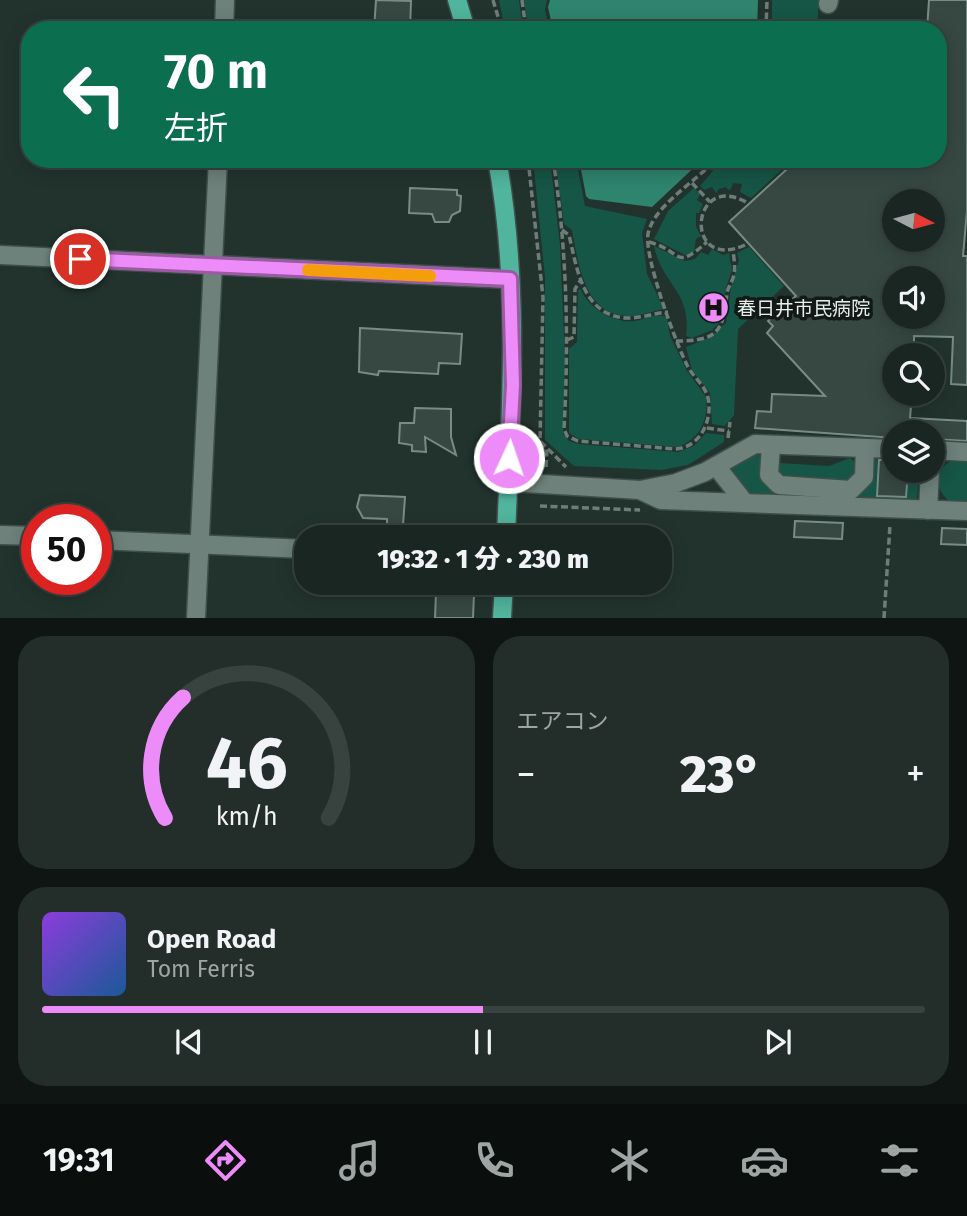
<!DOCTYPE html>
<html lang="ja">
<head>
<meta charset="utf-8">
<style>
  body { margin:0; font-family:"Fira Sans","Noto Sans JP",sans-serif; background:#232e2a; color:#f1f3f6; height:100vh; display:flex; flex-direction:column; font-size:26px; white-space:nowrap }
  * { box-sizing:border-box; margin:0 }
  p { font-size:23px; color:#9fa5a5 }
  .icon { flex:none; width:38px; height:38px; fill:none; stroke:currentColor; stroke-width:2; stroke-linecap:round; stroke-linejoin:round }
  .map { position:relative; height:618px; overflow:hidden }
  .details { display:flex; flex-direction:column; gap:18px; padding:18px; background:#0e1513; flex:1 }
  .details>* { flex:none }
  .banner { position:absolute; left:21px; top:21px; width:926px; height:147px; border-radius:28px; box-shadow:0 4px 18px #0003,0 0 0 2px #384340; background:#0b6e4f; color:#fff; overflow:hidden }
  .needle { width:46px; rotate:96deg }
  .fabs { position:absolute; left:882px; top:189px; display:grid; gap:14px }
  .fabs a { display:grid; place-items:center; width:63px; height:63px; border-radius:50%; background:#1a2622; box-shadow:0 4px 18px #0003,0 0 0 2px #384340; font-size:35px }
  .speed { position:absolute; left:21px; top:504px; display:flex; gap:14px; font-size:35px; font-weight:700; text-align:center }
  .speed>* { display:grid; place-content:center; width:91px; height:91px; border-radius:50%; background:#1a2622; box-shadow:0 4px 18px #0003,0 0 0 2px #384340; line-height:1 }
  .speed .limit { border:10px solid #d22; background:#fff; color:#111 }
  .pin { position:absolute; display:grid; place-items:center; width:60px; height:60px; color:#fff; margin:-30px; border:4px solid #fff; border-radius:50%; box-shadow:0 2px 7px #0007 }
  .me { position:absolute; width:77px; margin:-38px; rotate:3deg; stroke-linejoin:round; filter:drop-shadow(0 0 5px #0008) }
  .turn { display:flex; align-items:center; gap:24px; height:147px; padding:0 28px; font-size:32px }
  .turn .icon { width:91px; height:91px; stroke-width:2.5 }
  .turn b { display:block; font-size:49px; line-height:60px }
  .big { font-size:52px; font-weight:800; line-height:1.1 }
  .details .card { flex:1; display:flex; flex-direction:column; justify-content:center; gap:10px; min-width:0; padding:0 24px; border-radius:28px; background:#232e2a }
  .details .dial { align-items:center; gap:0 }
  .dial svg { height:182px; overflow:visible; fill:none; stroke:#384340; stroke-width:7; stroke-linecap:round; text-anchor:middle }
  .dial text { fill:#f1f3f6; stroke:none }
  .song { display:flex; align-items:center; gap:21px }
  .cover { width:84px; height:84px; border-radius:10px; background:linear-gradient(135deg,hsl(270 70% 55%),hsl(210 70% 35%)) }
  .played { height:7px; border-radius:4px; background:linear-gradient(90deg,#ed8cf9 50%,#384340 50%) }
  .keys { display:flex; justify-content:space-around; direction:ltr }
  .heat { display:flex; justify-content:space-between; align-items:center; font-size:38px; direction:ltr }
  .details .tiles { flex:1; display:grid; gap:18px; grid-template-columns:1fr 1fr }
  .card:last-child { grid-column:span 2 }
  .trip { position:absolute; left:294px; top:525px; width:378px; height:70px; border-radius:28px; background:#1a2622; box-shadow:0 4px 18px #0003,0 0 0 2px #384340; font-weight:800; line-height:70px; text-align:center }
  .dock { display:flex; height:112px; justify-content:space-around; align-items:center; background:#0a0f0e; color:#9fa5a5 }
  .dock .icon { width:49px; height:49px }
  .dock .active { color:#ed8cf9 }
  .dock b { font-size:32px; color:#f1f3f6 }
  .map>svg:first-child { display:block }
  .green { fill:#165646 }
  .water { fill:#2f846e }
  .building { fill:#374843; stroke:#788c85; stroke-width:2; fill-rule:evenodd }
  .lines { fill:none; stroke-linecap:round; stroke-linejoin:round }
  .minor-casing { stroke:#3f4e49; stroke-width:21 }
  .major-casing { stroke:#3f4e49; stroke-width:21 }
  .path { stroke:#6f7d79; stroke-width:3.5; stroke-dasharray:7 3.5; stroke-linecap:butt }
  .minor { stroke:#6e817b; stroke-width:18 }
  .major { stroke:#51b49c; stroke-width:18 }
  .route-casing { stroke:#9a5ba2; stroke-width:18 }
  .route { stroke:#ed8cf9; stroke-width:12 }
  .slow { stroke:#f59e0b; stroke-width:12 }
  .labels { text-anchor:middle; stroke-width:7; stroke-linejoin:round; paint-order:stroke }
  .poi-label { font-size:19px; fill:#e5efeb; stroke:#121917; text-anchor:start }
</style>
</head>
<body>
<div class="map">
<svg width="967" height="618" viewBox="0 0 967 618">
  <rect width="100%" height="100%" fill="#22332e"/>
  <g class="green">
    <polygon points="499,0 519,0 523,30 505,30"/>
    <polygon points="524,0 547,0 545,9 549,30 528,30"/>
    <polygon points="772,0 819,0 817,30 772,30"/>
    <polygon points="533,159 550,159 560,245 565,359 563,434 569,441 578,444 678,452 694,446 706,433 724,435 724,442 688,465 661,470 574,466 545,440 545,277"/>
    <path d="M555,159H576L585,206L647,219L642,233L647,274L664,309C653,311 638,317 626,316C584,314 578,262 572,230L564,224Z"/>
    <polygon points="723,159 785,159 789,163 751,198 740,192 742,184 733,183 731,189 728,190 726,187 719,189 716,193 712,187 704,190 700,186"/>
    <polygon points="694,188 700,194 697,200 703,204 699,213 696,213 696,227 701,236 696,239 694,252 687,256 654,239 668,211"/>
    <path d="M654,246L685,261L695,259L701,252L708,255L712,249L723,255L729,253L732,270L726,288L722,320L712,330L692,338L686,336C692,291 662,285 654,246Z"/>
    <polygon points="749,247 784,286 738,329 734,415 725,426 712,424 710,393 692,370 686,347 709,338 726,323 731,287 739,260 737,253"/>
    <path d="M581,289C587,308 616,324 635,321C647,319 657,311 667,318L670,336L687,371L706,397C709,419 700,439 678,447L579,439L569,433V349L577,342L578,290Z"/>
    <polygon points="755,452 762,457 765,482 774,491 849,497 872,458 894,457 894,471 919,471 917,498 916,502 749,496 729,470"/>
    <polygon points="850,458 856,463 855,476 851,482 779,478 777,465 779,463 829,466"/>
    <path d="M957,459L967,460V502L948,500C932,486 935,465 957,459Z"/>
  </g>
  <g class="water">
    <polygon points="550,0 758,0 757,30 553,30 548,7"/>
    <polygon points="579,159 703,159 652,207 589,199 586,196"/>
  </g>
  <g class="building">
    <polygon points="376,0 411,1 410,30 374,30"/>
    <path d="M929,0H967V211L963,256H967V385L951,384L953,337L914,336V355H894V394H912L910,418L967,421V441L933,439V432H894V438L755,428L757,411L771,412L772,394L825,396L767,333L773,326L768,321L796,296L729,222L798,159H938V30H927ZM894,201H933V240H894ZM894,278H933V317H894Z"/>
    <polygon points="410,188 457,190 457,195 461,196 460,211 452,215 449,222 435,222 432,214 409,213"/>
    <polygon points="360,328 462,334 460,364 439,363 438,374 379,371 378,375 359,372"/>
    <polygon points="415,408 451,409 451,437 456,455 425,437 426,452 412,451 412,445 399,443 400,423 414,423"/>
    <polygon points="879,460 894,460 894,471 908,471 906,497 877,496"/>
    <polygon points="360,495 405,497 403,525 387,524 387,519 363,518 357,507"/>
    <polygon points="795,521 843,523 842,539 794,537"/>
    <polygon points="942,528 967,529 967,545 941,544"/>
    <polygon points="443,583 466,583 466,594 474,594 473,618 435,618 436,593 443,593"/>
  </g>
  <g class="lines">
    <defs>
      <g id="minor">
        <polyline points="828,4 829,0"/>
        <polyline points="224,30 225,0"/>
        <polyline points="0,255 510,279"/>
        <polyline points="771,445 769,475 779,485 851,490 864,477 865,448"/>
        <polyline points="933,450 967,452"/>
        <polyline points="716,466 745,503"/>
        <polyline points="508,482 640,490 676,483 705,472 755,444 894,449"/>
        <polyline points="640,490 661,500 967,511"/>
        <polyline points="928,510 930,471"/>
        <polyline points="0,535 37,536"/>
        <polyline points="96,540 306,549"/>
        <polyline points="196,618 218,159"/>
      </g>
      <g id="major">
        <polyline points="457,0 466,30"/>
        <path d="M497,159C520,284 511,411 506,537"/>
        <polyline points="502,618 504,583"/>
      </g>
    </defs>
    <use href="#minor" class="minor-casing"/>
    <use href="#major" class="major-casing"/>
    <g class="path">
      <polyline points="493,0 502,30"/>
      <polyline points="522,0 526,30"/>
      <polyline points="766,30 767,0"/>
      <polyline points="528,159 543,297 540,441 566,467"/>
      <path d="M553,159C567,248 569,339 564,429L567,436L578,441L675,449C700,448 713,420 708,398C705,385 694,378 688,367C676,344 644,257 648,234C653,206 697,181 716,159"/>
      <polyline points="692,183 710,202"/>
      <path d="M562,230L569,235C577,268 582,314 625,318C639,319 654,313 668,312"/>
      <path d="M649,242C684,251 673,272 707,242"/>
      <path d="M745,245C683,273 690,171 746,202"/>
      <polyline points="567,340 574,337 575,289 580,281"/>
      <path d="M676,341C719,341 723,331 727,293C728,287 731,284 733,278C736,270 734,259 733,251"/>
      <polyline points="707,428 729,431"/>
      <polyline points="728,438 730,422"/>
      <polyline points="546,467 547,448"/>
      <polyline points="540,506 640,510"/>
      <polyline points="884,618 890,525"/>
    </g>
    <use href="#minor" class="minor"/>
    <use href="#major" class="major"/>
  </g>
  <g class="lines">
    <defs>
      <polyline id="route" points="80,259 510,279 513,385 509,458"/>
    </defs>
    <use href="#route" class="route-casing"/>
    <use href="#route" class="route"/>
    <polyline class="slow" points="308,270 430,276"/>
  </g>
  <defs>
    <symbol id="hospital-disc" viewBox="-11 -11 22 22"><circle r="9.5" fill="#ed8cf9" stroke="#121917"/><path d="M-5-5h3v3.5h4V-5h3V5h-3V1.5h-4V5h-3Z" fill="#111"/></symbol>
  </defs>
  <g fill-rule="evenodd">
    <use href="#hospital-disc" x="696" y="290" width="35" height="35"/>
  </g>
  <g class="labels">
    <g class="poi-label">
      <text x="737" y="315">春日井市民病院</text>
    </g>
  </g>
</svg>
<div class="fabs">
<a><svg class="needle" viewBox="-14 -14 28 28"><path d="M0-13l5 13h-10z" fill="#e53935"/><path d="M0 13l5-13h-10z" fill="#9fa5a5"/></svg></a>
<a><svg class="icon" aria-label="sound" viewBox="0 0 24 24"><path d="M4 9h4l5-4v14l-5-4H4zM17 9q2 3 0 6"/></svg></a>
<a><svg class="icon" aria-label="search" viewBox="0 0 24 24"><circle cx="10" cy="10" r="6"/><path d="M15 15l6 6"/></svg></a>
<a><svg class="icon" aria-label="layers" viewBox="0 0 24 24"><path d="M12 4l9 5-9 5-9-5zM3 14l9 5 9-5"/></svg></a>
</div>
<div class="speed"><div class="limit">50</div></div>
<div class="pin" style="left:80px;top:259px;background:#d93025"><svg class="icon" aria-label="arrive" viewBox="0 0 24 24"><path d="M6 21V4h12l-3 4 3 4H6"/></svg></div>
<svg class="me" style="left:509px;top:458px" viewBox="-20 -20 40 40"><circle r="17" fill="#ed8cf9" stroke="#fff" stroke-width="3"/><path d="M0-11L8 9 0 5-8 9z" fill="#fff"/></svg>
<div class="trip">19:32 · 1 分 · 230 m</div>
<div class="banner">
<div class="turn"><svg class="icon" aria-label="left" viewBox="0 0 24 24"><path d="M17 20v-9H6M10 6l-5 5 5 5"/></svg><div><b>70 m</b>左折</div></div>
</div>
</div>
<section class="details">
<div class="tiles">
<div class="card dial"><svg viewBox="0 0 100 80">
<path d="M14 69A42 42 0 1 1 86 69"/>
<path d="M14 69A42 42 0 0 1 22 16" stroke="#ed8cf9"/>
<text x="50" y="56" font-size="32" font-weight="700">46</text>
<text x="50" y="72" font-size="11">km/h</text>
</svg></div>
<div class="card"><p>エアコン</p>
<div class="heat"><a>−</a><b class="big">23°</b><a>+</a></div>
</div>
<div class="card">
<div class="song"><i class="cover"></i><div><b>Open Road</b><p>Tom Ferris</p></div></div>
<div class="played"></div>
<div class="keys"><svg class="icon" aria-label="previous" viewBox="0 0 24 24"><path d="M18 5L8 12l10 7zM5 5v14"/></svg><svg class="icon" aria-label="pause" viewBox="0 0 24 24"><path d="M8 5v14M16 5v14"/></svg><svg class="icon" aria-label="next" viewBox="0 0 24 24"><path d="M6 5l10 7-10 7zM19 5v14"/></svg></div>
</div>
</div>
</section>
<nav class="dock">
<b>19:31</b>
<svg class="icon active" aria-label="directions" viewBox="0 0 24 24"><path d="M12 3l9 9-9 9-9-9zM9 14v-3h6M13 9l2 2-2 2"/></svg>
<svg class="icon" aria-label="music" viewBox="0 0 24 24"><path d="M9 18V5l10-2v13"/><circle cx="6" cy="18" r="3"/><circle cx="16" cy="16" r="3"/></svg>
<svg class="icon" aria-label="phone" viewBox="0 0 24 24"><path d="M5 4h4l2 5-3 2q2 4 5 5l2-3 5 2v4C11 20 4 13 5 4z"/></svg>
<svg class="icon" aria-label="climate" viewBox="0 0 24 24"><path d="M12 3v18M4 7l16 10M4 17L20 7"/></svg>
<svg class="icon" aria-label="car" viewBox="0 0 24 24"><path d="M5 17H2v-5l4-1 3-4h7l3 4 3 1v5h-3M9 17h6M6 11h13"/><circle cx="7" cy="17" r="2"/><circle cx="17" cy="17" r="2"/></svg>
<svg class="icon" aria-label="filters" viewBox="0 0 24 24"><path d="M4 7h16M4 17h16"/><circle cx="9" cy="7" r="2"/><circle cx="15" cy="17" r="2"/></svg>
</nav>
</body>
</html>
